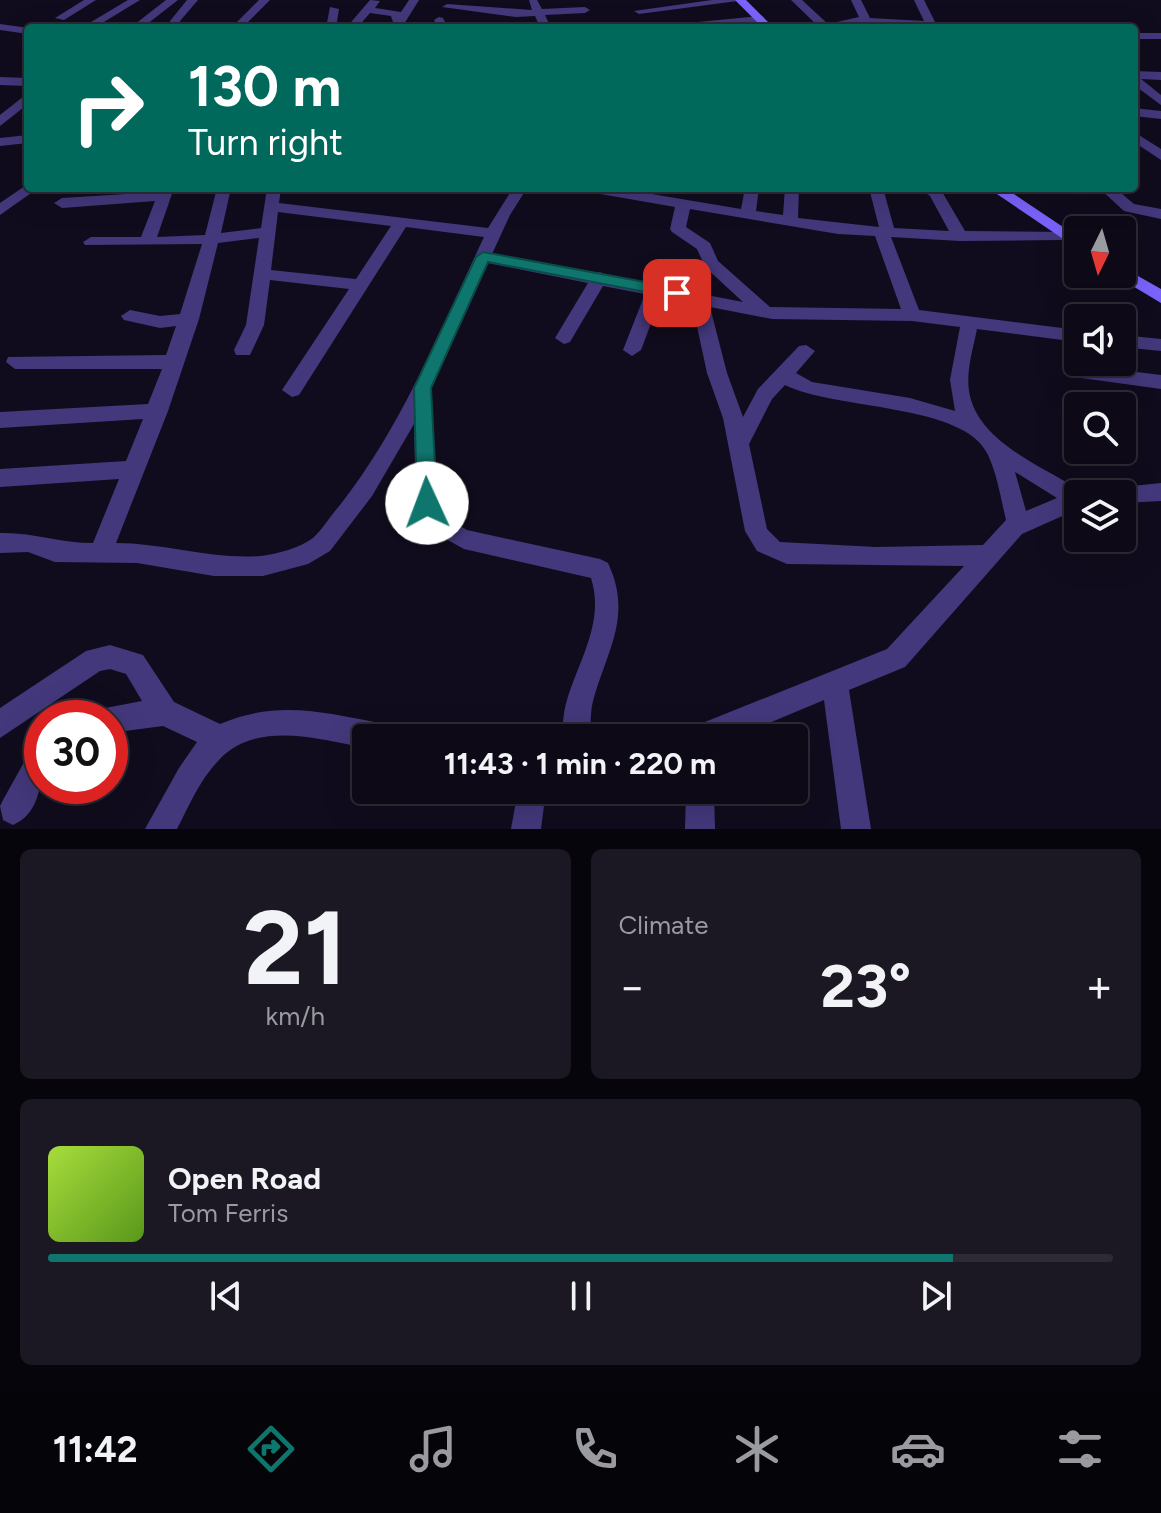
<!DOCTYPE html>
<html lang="en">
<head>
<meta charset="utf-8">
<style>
  body { margin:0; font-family:Figtree,sans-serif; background:#1b1723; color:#f1f3f6; height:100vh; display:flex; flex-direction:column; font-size:30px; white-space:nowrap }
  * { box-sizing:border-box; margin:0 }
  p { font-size:26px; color:#9a9aa1 }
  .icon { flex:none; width:44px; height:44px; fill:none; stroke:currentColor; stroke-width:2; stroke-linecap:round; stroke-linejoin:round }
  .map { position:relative; height:829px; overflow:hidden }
  .panel { display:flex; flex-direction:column; gap:20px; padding:20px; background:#07050c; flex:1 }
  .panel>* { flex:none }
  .hud { position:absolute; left:24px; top:24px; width:1114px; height:168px; border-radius:8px; box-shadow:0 8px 32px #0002,0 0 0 2px #2d2a35; background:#00695c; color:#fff; overflow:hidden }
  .needle { width:52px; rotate:185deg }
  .fabs { position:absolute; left:1064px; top:216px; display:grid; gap:16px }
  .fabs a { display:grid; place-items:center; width:72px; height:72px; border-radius:8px; background:#0d0916; box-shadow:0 8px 32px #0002,0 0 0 2px #2d2a35; font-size:40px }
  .speed { position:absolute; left:24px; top:700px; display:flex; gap:16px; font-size:40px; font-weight:700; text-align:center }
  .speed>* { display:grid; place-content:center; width:104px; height:104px; border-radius:50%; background:#0d0916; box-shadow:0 8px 32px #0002,0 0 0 2px #2d2a35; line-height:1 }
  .speed .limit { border:12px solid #d22; background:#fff; color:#111 }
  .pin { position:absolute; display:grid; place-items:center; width:68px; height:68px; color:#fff; margin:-34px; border-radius:16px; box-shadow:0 4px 12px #0006 }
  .me { position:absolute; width:88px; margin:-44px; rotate:358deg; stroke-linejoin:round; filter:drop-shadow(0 0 6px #0008) }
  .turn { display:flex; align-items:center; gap:28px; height:168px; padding:0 32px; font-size:36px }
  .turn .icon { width:104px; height:104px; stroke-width:2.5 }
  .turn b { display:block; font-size:56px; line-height:68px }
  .big { font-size:60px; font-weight:700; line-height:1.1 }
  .panel .widget { flex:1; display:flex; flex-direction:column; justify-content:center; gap:12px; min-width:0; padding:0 28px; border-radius:12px; background:#1b1723 }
  .panel .dial { align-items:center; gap:0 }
  .dial b { font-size:104px; line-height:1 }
  .song { display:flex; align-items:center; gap:24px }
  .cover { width:96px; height:96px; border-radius:12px; background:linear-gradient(135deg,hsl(80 70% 55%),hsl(90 70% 35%)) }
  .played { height:8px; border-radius:4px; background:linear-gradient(90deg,#0f766e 85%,#2d2a35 85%) }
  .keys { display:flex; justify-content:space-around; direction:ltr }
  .heat { display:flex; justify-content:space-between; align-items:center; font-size:44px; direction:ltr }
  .panel .tiles { flex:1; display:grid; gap:20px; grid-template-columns:1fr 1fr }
  .widget:last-child { grid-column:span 2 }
  .trip { position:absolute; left:352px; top:724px; width:456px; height:80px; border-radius:8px; background:#0d0916; box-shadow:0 8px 32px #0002,0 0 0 2px #2d2a35; font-weight:700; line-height:80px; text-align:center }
  .menu { display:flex; height:128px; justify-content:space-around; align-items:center; background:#050409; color:#9a9aa1 }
  .menu .icon { width:56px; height:56px }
  .menu .active { color:#0f766e }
  .menu b { font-size:36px; color:#f1f3f6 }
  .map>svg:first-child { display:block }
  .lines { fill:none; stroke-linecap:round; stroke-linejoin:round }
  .street { fill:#43387b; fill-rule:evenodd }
  .secondary { fill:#7963fb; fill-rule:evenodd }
  .route { fill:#0f766e; stroke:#0a4d48; stroke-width:2 }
</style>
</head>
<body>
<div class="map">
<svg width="1161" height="829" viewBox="0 0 1161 829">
  <rect width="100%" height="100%" fill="#110c1d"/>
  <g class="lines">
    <g class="street">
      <polygon points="84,0 96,0 64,20 55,18"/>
      <polygon points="128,0 140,0 94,28 81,28"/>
      <polygon points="166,0 178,0 142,28 130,28"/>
      <polygon points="187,0 198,0 180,21 180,28 170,28 170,21"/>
      <polygon points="259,0 270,0 242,28 231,28"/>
      <polygon points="370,0 380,1 375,8 401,12 409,0 419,0 404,24 405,28 395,28 391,16 370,13 357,28 346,28"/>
      <polygon points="529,0 537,0 542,9 585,7 590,10 585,13 545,15 551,28 533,28 539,25 535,16 516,17 442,7 447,4 532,10"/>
      <polygon points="712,0 745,0 639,14 634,11"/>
      <polygon points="791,0 802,0 828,24 859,17 851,0 861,0 870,18 924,21 914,0 924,0 935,22 975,25 980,28 859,23 820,28"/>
      <polygon points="330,7 339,9 336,28 326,28"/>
      <polygon points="760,16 764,17 764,21 701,28 662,28 667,25"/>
      <polygon points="439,17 443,18 448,28 438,28 434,20"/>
      <polygon points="272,23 276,24 277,28 267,28"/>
      <polygon points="0,24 29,28 28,34 0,30"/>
      <rect x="1134" y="33" width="27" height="6"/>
      <polygon points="1134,71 1161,72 1161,80 1141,79 1161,95 1161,105 1134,85"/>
      <polygon points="0,77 28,78 28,86 0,85"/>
      <polygon points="28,93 28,104 0,126 0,115"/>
      <polygon points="1134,108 1161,111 1161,119 1134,116"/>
      <polygon points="1134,132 1161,149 1161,160 1134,142"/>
      <polygon points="28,135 28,143 0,146 0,138"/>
      <polygon points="28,184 28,188 36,188 34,191 0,215 0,203"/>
      <path d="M160,188H174L157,237L205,235L217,188H231L221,233L261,228L267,188H281L279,203L488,228L513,188H527L510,215L492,254L594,273L600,272L608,276L743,302L705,267L697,249L672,232L670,229L675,207L589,192L582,188H616L741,209L745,188H759L756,211L783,215L785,188H799L798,218L879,227L869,188H883L894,228L949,231L930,196L918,188L941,190L965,231L1070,232L1072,235L1064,240L960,241L891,237L919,310L1078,330V342L977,329C973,349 966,371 969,391C977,444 1048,468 1086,494H1078V509L1022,534L905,667L849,690L871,829H841L824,700L733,738H686L690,728L887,649L964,566L787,564L757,551L745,531L723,418L707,373L692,303L661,297L641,350L632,356L623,350L645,294L603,286L570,342L564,344L555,338L588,283L488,263L431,389L438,503L449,519L467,530L600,559L608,563C633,616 607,650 593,701C590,713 591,726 590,738H562C563,725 563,712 567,700C579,660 605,622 591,578L464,549L433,532L416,503L414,424L372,496L330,551L308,564L263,576H214L137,563L55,562L28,552L0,553V533C32,532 60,543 93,543L119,479L0,487V469L126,461L143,419L0,428V412L148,404L162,369H15L6,362L8,357L166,355L176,326L160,328L124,320L121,316L130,310L160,316L180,314L202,244L85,245L83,242L91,237H141L155,201L62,208L54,203L62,198L158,192ZM690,209L838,234L875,236L901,309L770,307L718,261L710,243L686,227ZM278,212L391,226L356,279L271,270ZM406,227L484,237C441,328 403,425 340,505C331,515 323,529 313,538C300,548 277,554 261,556C212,560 165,543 116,543L168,411L199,319L218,243L259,238L246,325L234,350L236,355H250L264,325L270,280L349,289L282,390L292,397L299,395ZM710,307L772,319L912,321L960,327L950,380L955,411L910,398L812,382L796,373L815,351L806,345L799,346L758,389L743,417L727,373ZM785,385C834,410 965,403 988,455C997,474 1001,499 1006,520L983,545L876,547L780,542L767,529L749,444L772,399ZM1015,472L1057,498L1026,511Z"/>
      <polygon points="1099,188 1115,188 1134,204 1161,209 1161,219 1124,211"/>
      <polygon points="1122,335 1161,339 1161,351 1122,347"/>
      <polygon points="1081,365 1161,375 1161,389 1074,377 1072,372"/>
      <polygon points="1161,483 1161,501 1122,503 1122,494 1110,494 1113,488"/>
      <path d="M110,645L143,655L174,702L220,724C279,699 325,713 385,724L395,728L399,738H366V748C319,739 256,720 219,760C200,779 189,806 177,829H145L179,768L197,742L163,726L110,733V718H97L100,709L142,701L126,674L110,669L100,671L0,738V708L86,651Z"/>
      <path d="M42,744C42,772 44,812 13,825L3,820L0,806L3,800L32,748Z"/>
      <polygon points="518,790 546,790 541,829 511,829"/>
      <polygon points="686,790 714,790 715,829 685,829"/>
    </g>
    <g class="secondary">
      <polygon points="735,0 746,0 774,28 763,28"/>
      <polygon points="988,188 1005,188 1078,237 1078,249"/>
      <polygon points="1122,267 1161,289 1161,303 1116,276 1122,274"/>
    </g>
  </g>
  <polygon class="route" points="483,252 677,288 685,293 677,298 488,262 431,388 437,503 435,509 427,512 420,509 417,503 414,388 476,257"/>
</svg>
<div class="fabs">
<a><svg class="needle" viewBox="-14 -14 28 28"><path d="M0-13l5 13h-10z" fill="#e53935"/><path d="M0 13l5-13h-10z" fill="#9a9aa1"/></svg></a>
<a><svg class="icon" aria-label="sound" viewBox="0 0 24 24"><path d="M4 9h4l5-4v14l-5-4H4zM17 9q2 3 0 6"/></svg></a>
<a><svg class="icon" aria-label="search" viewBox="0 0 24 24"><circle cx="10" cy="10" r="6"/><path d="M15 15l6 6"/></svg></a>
<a><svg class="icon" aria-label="layers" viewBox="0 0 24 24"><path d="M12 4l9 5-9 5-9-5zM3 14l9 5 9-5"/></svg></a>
</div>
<div class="speed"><div class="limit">30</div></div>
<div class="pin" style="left:677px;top:293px;background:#d93025"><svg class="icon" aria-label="arrive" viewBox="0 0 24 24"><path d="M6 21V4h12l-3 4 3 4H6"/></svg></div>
<svg class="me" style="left:427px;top:503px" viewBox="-20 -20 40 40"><circle r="19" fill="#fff"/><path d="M0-13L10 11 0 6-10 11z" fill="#0f766e"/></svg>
<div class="trip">11:43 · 1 min · 220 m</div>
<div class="hud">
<div class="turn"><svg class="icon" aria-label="right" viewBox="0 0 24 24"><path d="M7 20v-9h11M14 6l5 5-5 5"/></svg><div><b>130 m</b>Turn right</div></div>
</div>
</div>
<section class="panel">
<div class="tiles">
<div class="widget dial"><b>21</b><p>km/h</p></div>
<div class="widget"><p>Climate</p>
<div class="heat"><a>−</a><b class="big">23°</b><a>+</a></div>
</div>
<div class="widget">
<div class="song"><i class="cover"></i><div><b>Open Road</b><p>Tom Ferris</p></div></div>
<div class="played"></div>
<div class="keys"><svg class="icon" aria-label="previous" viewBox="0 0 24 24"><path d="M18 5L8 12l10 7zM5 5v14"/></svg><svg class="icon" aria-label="pause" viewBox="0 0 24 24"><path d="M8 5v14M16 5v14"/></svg><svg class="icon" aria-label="next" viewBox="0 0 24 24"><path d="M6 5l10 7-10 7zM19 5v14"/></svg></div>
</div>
</div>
</section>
<nav class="menu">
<b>11:42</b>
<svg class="icon active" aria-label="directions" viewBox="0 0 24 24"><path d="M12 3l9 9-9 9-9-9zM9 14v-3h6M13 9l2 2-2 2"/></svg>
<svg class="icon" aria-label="music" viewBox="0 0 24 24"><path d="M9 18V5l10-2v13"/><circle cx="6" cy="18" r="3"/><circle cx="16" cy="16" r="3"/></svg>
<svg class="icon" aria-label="phone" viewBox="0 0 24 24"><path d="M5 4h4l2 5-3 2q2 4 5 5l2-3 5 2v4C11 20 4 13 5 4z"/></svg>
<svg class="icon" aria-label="climate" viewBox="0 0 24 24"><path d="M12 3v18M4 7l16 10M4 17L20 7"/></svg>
<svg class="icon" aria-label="car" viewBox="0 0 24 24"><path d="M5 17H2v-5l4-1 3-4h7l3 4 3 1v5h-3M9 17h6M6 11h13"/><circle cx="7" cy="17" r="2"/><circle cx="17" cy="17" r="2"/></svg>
<svg class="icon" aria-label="filters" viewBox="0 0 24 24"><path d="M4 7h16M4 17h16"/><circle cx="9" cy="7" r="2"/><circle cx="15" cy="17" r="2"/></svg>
</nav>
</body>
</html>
